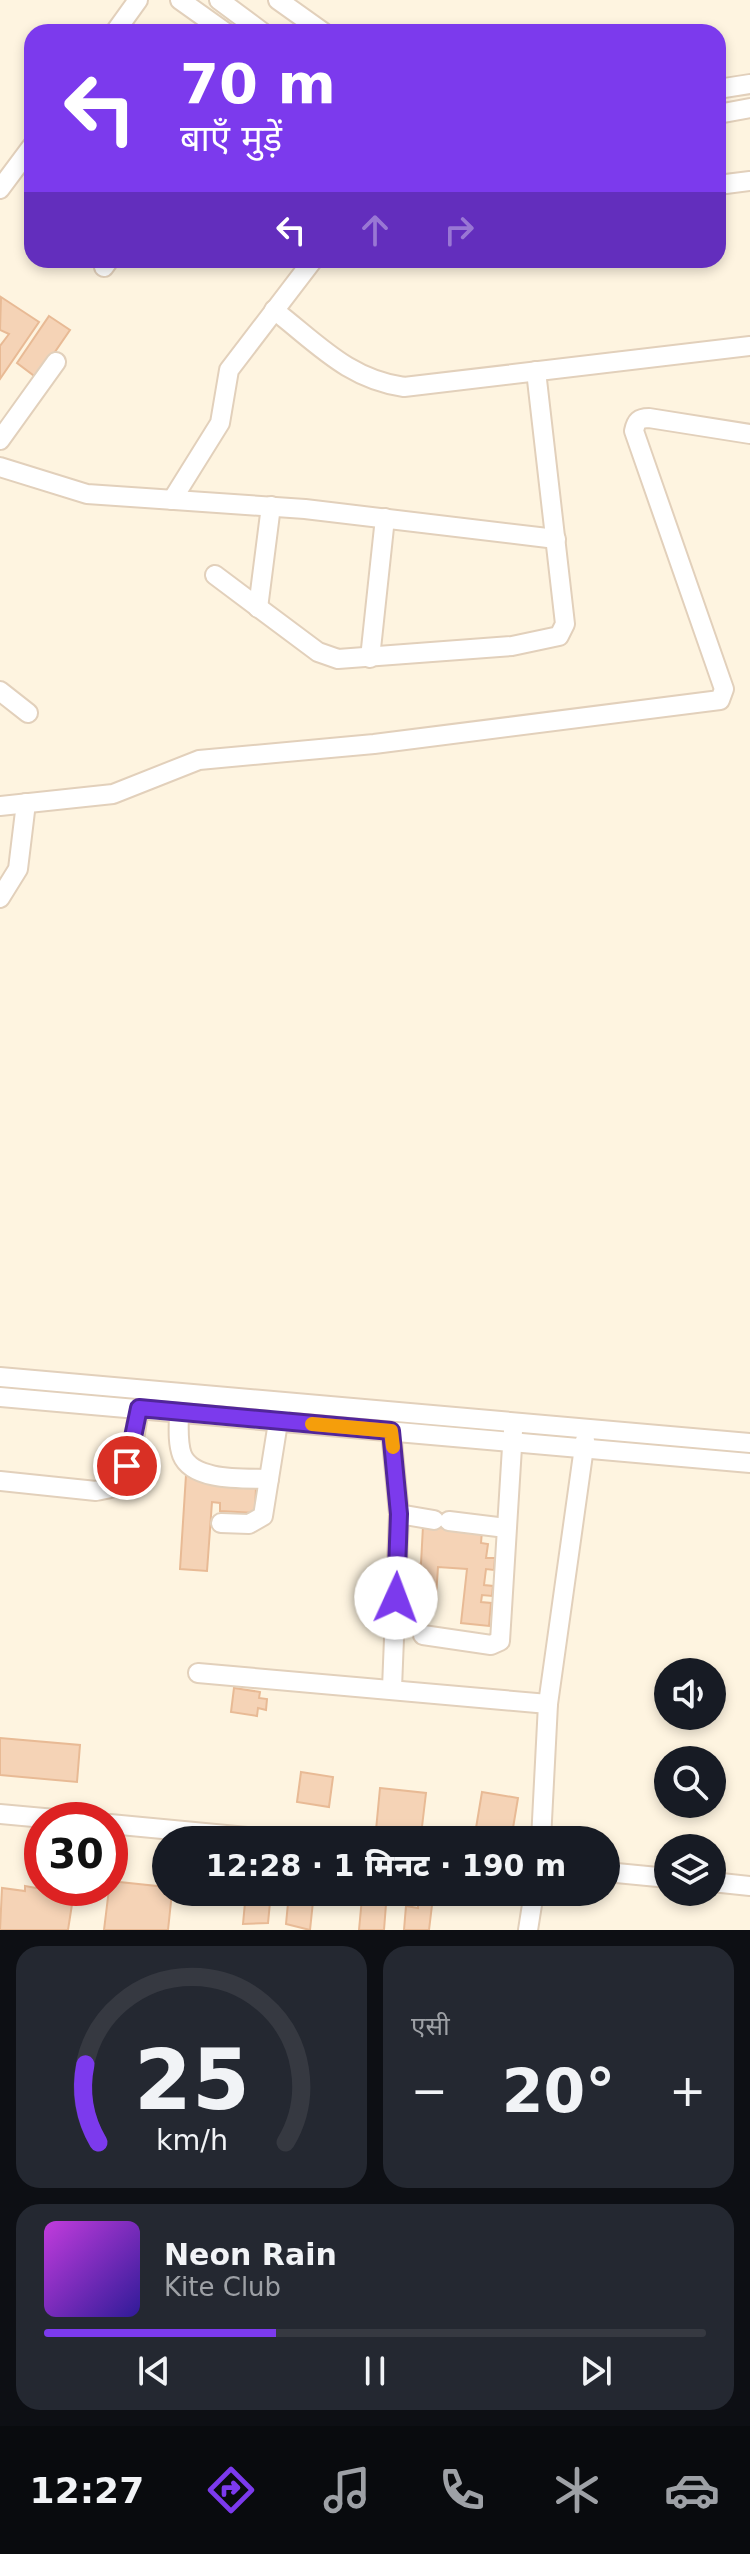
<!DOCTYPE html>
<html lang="hi">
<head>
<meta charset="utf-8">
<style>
  body { margin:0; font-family:"DejaVu Sans","Noto Sans Devanagari",sans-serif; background:#242831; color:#f1f3f6; height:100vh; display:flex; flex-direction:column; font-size:30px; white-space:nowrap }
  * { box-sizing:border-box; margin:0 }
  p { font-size:26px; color:#9ea1a6 }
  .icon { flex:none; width:44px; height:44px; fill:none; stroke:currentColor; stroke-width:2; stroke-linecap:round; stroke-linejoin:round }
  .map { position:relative; height:1930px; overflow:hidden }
  .drawer { display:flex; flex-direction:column; gap:16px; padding:16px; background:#0d0f14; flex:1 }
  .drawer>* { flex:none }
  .banner { position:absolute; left:24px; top:24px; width:702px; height:244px; border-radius:24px; box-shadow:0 4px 12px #0003; background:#7c3aed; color:#fff; overflow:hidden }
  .fabs { position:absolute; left:654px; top:1658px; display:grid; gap:16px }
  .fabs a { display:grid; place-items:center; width:72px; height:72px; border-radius:50%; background:#171b24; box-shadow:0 4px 12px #0003; font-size:40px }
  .speed { position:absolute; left:24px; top:1802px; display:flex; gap:16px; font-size:40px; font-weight:700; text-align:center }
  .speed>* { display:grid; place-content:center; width:104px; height:104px; border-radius:50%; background:#171b24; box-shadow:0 4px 12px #0003; line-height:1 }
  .speed .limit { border:12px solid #d22; background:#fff; color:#111 }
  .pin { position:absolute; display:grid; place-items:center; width:68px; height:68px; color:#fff; margin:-34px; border:4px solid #fff; border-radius:50%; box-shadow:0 2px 8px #0007 }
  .me { position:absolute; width:88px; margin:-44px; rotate:2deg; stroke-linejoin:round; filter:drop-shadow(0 0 6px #0008) }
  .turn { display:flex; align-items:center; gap:28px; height:168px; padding:0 24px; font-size:36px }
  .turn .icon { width:104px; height:104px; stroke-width:2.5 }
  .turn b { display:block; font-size:56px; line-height:68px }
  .lanes { display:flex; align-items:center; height:76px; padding:0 24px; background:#0003; justify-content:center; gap:40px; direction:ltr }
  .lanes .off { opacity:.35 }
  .big { font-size:60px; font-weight:800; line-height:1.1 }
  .drawer .card { flex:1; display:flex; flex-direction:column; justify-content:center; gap:12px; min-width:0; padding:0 28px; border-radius:24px; background:#242831 }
  .drawer .dial { align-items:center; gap:0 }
  .dial svg { height:208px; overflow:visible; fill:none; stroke:#363941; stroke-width:7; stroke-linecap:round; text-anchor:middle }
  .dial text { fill:#f1f3f6; stroke:none }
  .song { display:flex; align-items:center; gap:24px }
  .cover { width:96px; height:96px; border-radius:12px; background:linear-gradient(135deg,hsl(290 70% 55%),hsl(250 70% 35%)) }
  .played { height:8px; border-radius:4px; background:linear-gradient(90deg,#7c3aed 35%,#363941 35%) }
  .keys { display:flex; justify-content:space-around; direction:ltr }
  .heat { display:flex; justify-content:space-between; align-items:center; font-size:44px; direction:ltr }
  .drawer .tiles { flex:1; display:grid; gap:16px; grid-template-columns:1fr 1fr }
  .card:last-child { grid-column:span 2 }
  .trip { position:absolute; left:152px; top:1826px; width:468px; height:80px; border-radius:40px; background:#171b24; box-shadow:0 4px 12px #0003; font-weight:800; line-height:80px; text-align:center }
  .menu { display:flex; height:128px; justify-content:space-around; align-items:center; background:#090b0e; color:#9ea1a6 }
  .menu .icon { width:56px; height:56px }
  .menu .active { color:#7c3aed }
  .menu b { font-size:36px; color:#f1f3f6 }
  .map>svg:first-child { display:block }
  .building { fill:#f5d3b6; stroke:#e8ba95; stroke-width:2 }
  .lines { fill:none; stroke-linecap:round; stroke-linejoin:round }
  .minor-casing { stroke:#e2d0bb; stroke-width:22 }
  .minor { stroke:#fff; stroke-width:18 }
  .route-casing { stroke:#51269a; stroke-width:20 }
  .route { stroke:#7c3aed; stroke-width:14 }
  .slow { stroke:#f59e0b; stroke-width:14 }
</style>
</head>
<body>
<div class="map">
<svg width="750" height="1930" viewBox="0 0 750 1930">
  <rect width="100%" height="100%" fill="#fef4e0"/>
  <g class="building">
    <polygon points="1,297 39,322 0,379 0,346 9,334 0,330"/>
    <polygon points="49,316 70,330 37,378 17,363"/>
    <polygon points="186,1475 256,1486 255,1513 220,1511 220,1503 212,1502 207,1571 180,1569"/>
    <polygon points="434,1513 450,1514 482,1531 481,1543 488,1544 486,1558 495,1558 494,1570 486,1569 484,1585 493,1586 492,1596 482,1595 481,1602 491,1603 489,1626 461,1623 467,1569 438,1567 436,1597 405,1595 408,1563 421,1564 423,1526"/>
    <polygon points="234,1688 260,1692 259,1698 267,1699 266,1710 258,1708 257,1716 231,1712"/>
    <polygon points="0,1738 80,1745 77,1782 0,1775"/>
    <polygon points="301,1772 333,1777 329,1807 297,1802"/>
    <polygon points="380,1788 426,1793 421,1835 376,1830"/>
    <polygon points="482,1792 518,1798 511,1840 475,1834"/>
    <polygon points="110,1881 166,1887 166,1892 172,1892 168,1930 104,1930"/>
    <polygon points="25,1886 48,1890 48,1895 73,1898 68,1930 0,1930 2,1888 25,1891"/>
    <polygon points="246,1892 271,1892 268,1923 243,1924"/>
    <polygon points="301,1892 314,1892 310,1930 286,1924 289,1893"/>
    <polygon points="362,1898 386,1904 384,1930 359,1930"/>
    <polygon points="418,1903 432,1905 429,1930 404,1930 406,1906 418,1908"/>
  </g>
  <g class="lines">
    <defs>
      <g id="minor">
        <polyline points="180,0 225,32"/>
        <polyline points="219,0 262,32"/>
        <polyline points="278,0 323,32"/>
        <polyline points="115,32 138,0"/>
        <polyline points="718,89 750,84"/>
        <polyline points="718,114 750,108"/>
        <polyline points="718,185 750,181"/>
        <polyline points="0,189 32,146"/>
        <polyline points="104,267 109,260"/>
        <path d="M274,310C318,344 348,379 404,387L750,346"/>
        <polyline points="0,440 56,362"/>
        <polyline points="0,467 87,494 305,509 556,539"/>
        <polyline points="172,500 220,423 229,370 313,260"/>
        <polyline points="215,575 318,652 338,659 512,646 559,636 565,624 536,371"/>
        <polyline points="258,608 271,506"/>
        <polyline points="370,658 385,518"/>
        <polyline points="0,691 28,713"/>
        <path d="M0,806L113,794L199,760L374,744L720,700L724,689L634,431C636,421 639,418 649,418L750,434"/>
        <polyline points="0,898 18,869 26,803"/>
        <polyline points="0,1377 750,1443"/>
        <polyline points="0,1397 750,1463"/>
        <path d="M179,1411C179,1425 177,1441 182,1455C193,1482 245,1478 269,1479"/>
        <polyline points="391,1431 399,1514 392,1688"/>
        <path d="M0,1481L96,1491C103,1489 114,1489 120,1483C131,1471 136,1425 139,1408"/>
        <polyline points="399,1514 434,1520"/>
        <polyline points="449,1521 506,1528"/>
        <polyline points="221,1523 249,1524 263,1516 280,1410"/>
        <polyline points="423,1635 491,1645 500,1641 513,1431"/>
        <polyline points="198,1673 548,1704"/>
        <polyline points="0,1814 66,1820"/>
        <polyline points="110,1824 278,1840"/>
        <polyline points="541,1840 548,1704 585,1440"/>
        <polyline points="606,1872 668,1878"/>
        <polyline points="712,1882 750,1886"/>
        <polyline points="510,1892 533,1896"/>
        <polyline points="528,1930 534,1892"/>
      </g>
    </defs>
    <use href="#minor" class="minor-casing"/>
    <use href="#minor" class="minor"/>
  </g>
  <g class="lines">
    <defs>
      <polyline id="route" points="127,1466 139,1408 391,1431 399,1514 396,1598"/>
    </defs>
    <use href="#route" class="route-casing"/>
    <use href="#route" class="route"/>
    <polyline class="slow" points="312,1424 391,1431 393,1447"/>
  </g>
</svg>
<div class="fabs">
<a><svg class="icon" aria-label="sound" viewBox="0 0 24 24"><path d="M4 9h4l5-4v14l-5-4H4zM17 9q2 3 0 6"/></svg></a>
<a><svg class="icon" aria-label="search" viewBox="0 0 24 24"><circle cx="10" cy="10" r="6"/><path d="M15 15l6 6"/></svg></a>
<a><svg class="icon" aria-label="layers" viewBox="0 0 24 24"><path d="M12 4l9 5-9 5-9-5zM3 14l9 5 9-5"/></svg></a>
</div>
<div class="speed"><div class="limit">30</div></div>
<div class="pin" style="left:127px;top:1466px;background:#d93025"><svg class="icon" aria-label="arrive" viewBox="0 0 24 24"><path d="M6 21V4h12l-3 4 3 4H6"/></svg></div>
<svg class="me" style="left:396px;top:1598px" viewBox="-20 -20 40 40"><circle r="19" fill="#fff"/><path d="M0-13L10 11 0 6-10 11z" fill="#7c3aed"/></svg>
<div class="trip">12:28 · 1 मिनट · 190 m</div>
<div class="banner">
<div class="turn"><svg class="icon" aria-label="left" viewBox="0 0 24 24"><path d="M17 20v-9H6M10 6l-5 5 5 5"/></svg><div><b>70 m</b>बाएँ मुड़ें</div></div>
<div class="lanes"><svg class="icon" aria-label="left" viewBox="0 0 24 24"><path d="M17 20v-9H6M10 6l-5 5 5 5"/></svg><svg class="icon off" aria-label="ahead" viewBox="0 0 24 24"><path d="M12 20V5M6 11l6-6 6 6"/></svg><svg class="icon off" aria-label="right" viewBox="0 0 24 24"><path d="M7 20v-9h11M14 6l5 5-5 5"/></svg></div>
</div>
</div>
<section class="drawer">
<div class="tiles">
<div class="card dial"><svg viewBox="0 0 100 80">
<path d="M14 69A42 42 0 1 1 86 69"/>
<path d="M14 69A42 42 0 0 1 9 39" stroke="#7c3aed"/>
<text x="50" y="56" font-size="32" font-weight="700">25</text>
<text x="50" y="72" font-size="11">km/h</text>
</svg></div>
<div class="card"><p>एसी</p>
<div class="heat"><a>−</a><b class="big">20°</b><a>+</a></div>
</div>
<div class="card">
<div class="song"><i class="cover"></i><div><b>Neon Rain</b><p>Kite Club</p></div></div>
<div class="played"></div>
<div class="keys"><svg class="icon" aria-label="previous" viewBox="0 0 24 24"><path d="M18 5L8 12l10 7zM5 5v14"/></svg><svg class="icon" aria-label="pause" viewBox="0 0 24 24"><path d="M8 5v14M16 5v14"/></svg><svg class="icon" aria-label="next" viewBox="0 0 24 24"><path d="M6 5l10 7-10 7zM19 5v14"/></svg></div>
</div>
</div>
</section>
<nav class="menu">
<b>12:27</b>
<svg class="icon active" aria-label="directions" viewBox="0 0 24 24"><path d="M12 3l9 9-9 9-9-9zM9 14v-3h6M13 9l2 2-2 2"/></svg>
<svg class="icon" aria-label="music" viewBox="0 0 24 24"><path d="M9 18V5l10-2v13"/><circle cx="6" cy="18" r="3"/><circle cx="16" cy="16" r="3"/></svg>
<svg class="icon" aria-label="phone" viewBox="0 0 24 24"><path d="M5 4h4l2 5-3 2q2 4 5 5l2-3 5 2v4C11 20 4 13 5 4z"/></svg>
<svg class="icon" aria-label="climate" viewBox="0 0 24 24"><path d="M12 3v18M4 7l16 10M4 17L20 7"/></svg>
<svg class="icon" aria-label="car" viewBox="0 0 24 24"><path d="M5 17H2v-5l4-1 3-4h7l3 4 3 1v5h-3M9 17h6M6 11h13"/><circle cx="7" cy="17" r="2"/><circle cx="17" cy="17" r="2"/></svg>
</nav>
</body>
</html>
